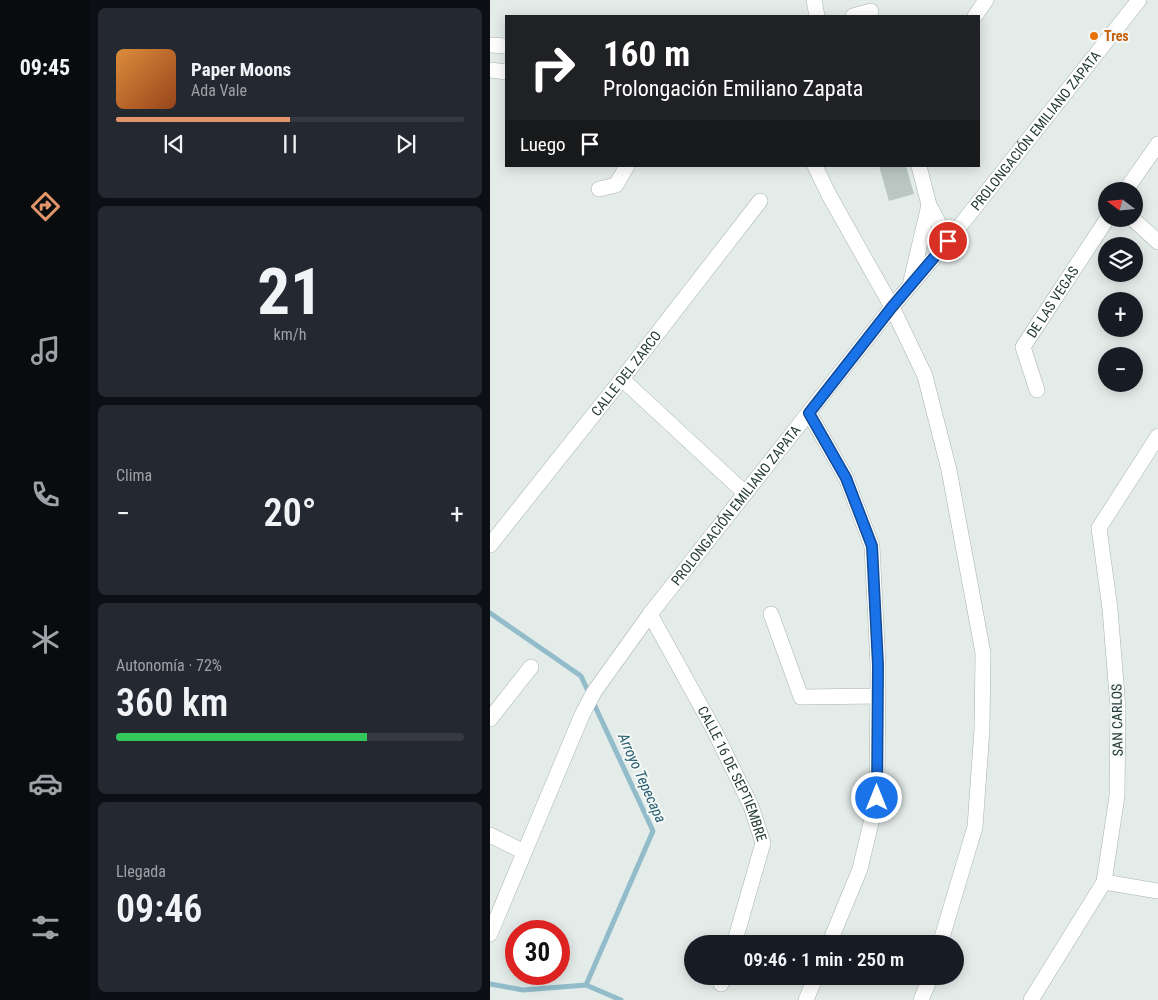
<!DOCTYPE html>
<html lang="es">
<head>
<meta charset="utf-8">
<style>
  body { margin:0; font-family:"Roboto Condensed",sans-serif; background:#242831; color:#f1f3f6; height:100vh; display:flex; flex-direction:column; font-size:19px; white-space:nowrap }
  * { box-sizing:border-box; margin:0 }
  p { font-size:16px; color:#9ea1a6 }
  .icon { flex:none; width:28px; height:28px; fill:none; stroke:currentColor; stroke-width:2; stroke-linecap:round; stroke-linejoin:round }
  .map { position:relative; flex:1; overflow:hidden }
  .panel { display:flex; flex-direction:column; gap:8px; padding:8px; background:#0d0f14; width:400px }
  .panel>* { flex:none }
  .guide { position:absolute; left:15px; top:15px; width:475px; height:152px; border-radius:0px; box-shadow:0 2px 12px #0003; background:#202124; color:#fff; overflow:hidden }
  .needle { width:32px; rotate:286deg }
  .controls { position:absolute; left:608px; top:182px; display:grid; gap:10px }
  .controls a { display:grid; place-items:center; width:45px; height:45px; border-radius:50%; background:#171b24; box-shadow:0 2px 12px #0003; font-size:25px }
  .speed { position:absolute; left:15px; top:920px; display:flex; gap:10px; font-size:25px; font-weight:700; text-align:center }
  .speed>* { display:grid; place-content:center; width:65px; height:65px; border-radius:50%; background:#171b24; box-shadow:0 2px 12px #0003; line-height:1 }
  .speed .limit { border:8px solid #d22; background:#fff; color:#111 }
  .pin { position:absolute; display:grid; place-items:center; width:42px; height:42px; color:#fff; margin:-21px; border:2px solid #fff; border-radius:50%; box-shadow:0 1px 5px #0007 }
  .me { position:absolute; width:55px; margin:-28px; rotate:0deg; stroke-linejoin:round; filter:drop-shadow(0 0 4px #0008) }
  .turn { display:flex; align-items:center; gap:18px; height:105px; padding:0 15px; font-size:22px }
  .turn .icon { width:65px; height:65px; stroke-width:2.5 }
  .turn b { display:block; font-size:35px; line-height:42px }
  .then { display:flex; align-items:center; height:48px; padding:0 15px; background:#0003; gap:10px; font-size:19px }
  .big { font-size:38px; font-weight:600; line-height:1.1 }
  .panel .card { flex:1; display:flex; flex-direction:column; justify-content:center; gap:8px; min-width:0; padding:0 18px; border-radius:8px; background:#242831 }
  .panel .dial { align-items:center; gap:0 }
  .dial b { font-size:65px; line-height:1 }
  .song { display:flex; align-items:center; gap:15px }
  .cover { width:60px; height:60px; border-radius:8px; background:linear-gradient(135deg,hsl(30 70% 55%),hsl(20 70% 35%)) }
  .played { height:5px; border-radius:2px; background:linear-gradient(90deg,#e2946b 50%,#363941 50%) }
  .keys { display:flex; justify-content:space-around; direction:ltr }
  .heat { display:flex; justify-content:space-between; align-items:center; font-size:28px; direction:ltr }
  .charge { height:8px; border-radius:4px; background:linear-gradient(90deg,#34c759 72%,#363941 0) }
  .trip { position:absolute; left:194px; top:935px; width:280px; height:50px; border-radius:25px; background:#171b24; box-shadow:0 2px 12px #0003; font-weight:600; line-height:50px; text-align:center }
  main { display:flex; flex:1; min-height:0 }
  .dock { display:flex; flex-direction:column; width:90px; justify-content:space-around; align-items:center; background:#090b0e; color:#9ea1a6 }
  .dock .icon { width:35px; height:35px }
  .dock .active { color:#e2946b }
  .dock b { font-size:22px; color:#f1f3f6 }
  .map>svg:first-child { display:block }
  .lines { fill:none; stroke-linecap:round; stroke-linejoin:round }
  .stream { stroke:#92bcca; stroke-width:5 }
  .building { fill:#b9c6c2 }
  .minor-casing { stroke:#a7b3b0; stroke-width:16 }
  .minor { stroke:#fff; stroke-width:15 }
  .route-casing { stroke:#114b97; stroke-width:12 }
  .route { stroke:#1a73e8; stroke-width:9 }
  .food-dot { fill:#e8710a; stroke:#f4f8f7; stroke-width:2 }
  .labels { text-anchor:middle; stroke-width:4; stroke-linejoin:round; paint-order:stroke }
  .food-label { font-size:14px; font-weight:bold; fill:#c56008; stroke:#f4f8f7; text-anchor:start }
  .street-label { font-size:14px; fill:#253b37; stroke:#f4f8f7 }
  .water-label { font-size:15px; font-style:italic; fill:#265d70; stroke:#f4f8f7 }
</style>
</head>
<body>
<main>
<nav class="dock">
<b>09:45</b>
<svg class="icon active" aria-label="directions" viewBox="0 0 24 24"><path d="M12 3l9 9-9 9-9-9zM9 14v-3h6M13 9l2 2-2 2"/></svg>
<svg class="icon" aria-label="music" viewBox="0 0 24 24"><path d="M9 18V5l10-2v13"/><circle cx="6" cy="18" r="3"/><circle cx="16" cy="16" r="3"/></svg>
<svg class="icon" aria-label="phone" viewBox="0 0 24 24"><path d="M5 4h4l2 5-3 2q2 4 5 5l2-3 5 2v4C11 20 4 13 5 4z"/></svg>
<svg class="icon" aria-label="climate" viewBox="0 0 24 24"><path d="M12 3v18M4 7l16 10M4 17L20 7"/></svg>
<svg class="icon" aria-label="car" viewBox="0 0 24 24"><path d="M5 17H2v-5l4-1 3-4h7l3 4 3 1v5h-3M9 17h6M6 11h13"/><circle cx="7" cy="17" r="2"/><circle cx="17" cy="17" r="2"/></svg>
<svg class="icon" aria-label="filters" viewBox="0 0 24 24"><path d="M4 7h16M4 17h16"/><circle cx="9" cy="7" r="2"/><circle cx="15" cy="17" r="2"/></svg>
</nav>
<section class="panel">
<div class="card">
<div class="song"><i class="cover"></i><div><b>Paper Moons</b><p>Ada Vale</p></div></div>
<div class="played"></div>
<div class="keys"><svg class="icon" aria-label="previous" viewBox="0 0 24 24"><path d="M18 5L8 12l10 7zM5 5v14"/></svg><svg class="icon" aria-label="pause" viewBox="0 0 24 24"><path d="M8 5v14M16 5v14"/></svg><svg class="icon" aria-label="next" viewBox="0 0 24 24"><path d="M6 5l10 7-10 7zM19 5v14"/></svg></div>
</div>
<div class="card dial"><b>21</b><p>km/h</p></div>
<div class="card"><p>Clima</p>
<div class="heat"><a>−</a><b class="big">20°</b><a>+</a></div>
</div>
<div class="card"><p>Autonomía · 72%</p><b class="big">360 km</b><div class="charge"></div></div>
<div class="card"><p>Llegada</p><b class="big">09:46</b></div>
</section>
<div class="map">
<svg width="668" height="1000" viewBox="0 0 668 1000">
  <rect width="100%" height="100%" fill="#e4ece9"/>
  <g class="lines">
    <g class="stream">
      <polyline points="0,613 91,676 163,831 96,985 131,1000"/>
      <polyline points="0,984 33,990 96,985"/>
    </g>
  </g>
  <polygon class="building" points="389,166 416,166 424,194 399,201"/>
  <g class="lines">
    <defs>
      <g id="minor">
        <polyline points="324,0 327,16"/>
        <polyline points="363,16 381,11"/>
        <polyline points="485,16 496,0"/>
        <polyline points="0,45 16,46"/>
        <polyline points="0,70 16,72"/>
        <polyline points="325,166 339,195 402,307 435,376 459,470 493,653 492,729 485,827 450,944"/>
        <polyline points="429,166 439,205 458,241"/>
        <polyline points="109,189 126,185 137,166"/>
        <polyline points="635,191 668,144"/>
        <polyline points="643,219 668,242"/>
        <polyline points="421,281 439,205"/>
        <polyline points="132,379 255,493"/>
        <path id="s1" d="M547,390L533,347L617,219"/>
        <polyline points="319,413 356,478 382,546 388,665 387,798 370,869 339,944"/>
        <path id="s2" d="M0,545L132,379L270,201"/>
        <path id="s3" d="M160,614L224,730L261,806L273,843L244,944"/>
        <polyline points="281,614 311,697 388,696"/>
        <polyline points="0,719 41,667"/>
        <polyline points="0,835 34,852"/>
        <polyline points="614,882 668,891"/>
        <path id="s4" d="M0,934L92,715L104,692L160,614L402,307L458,241L649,0"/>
        <polyline points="231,984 234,976"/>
        <polyline points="316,1000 326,976"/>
        <polyline points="431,1000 441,976"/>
        <polyline points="541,1000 614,882 627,796 628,708 620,609 609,528 668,436"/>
      </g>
    </defs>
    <use href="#minor" class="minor-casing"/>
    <use href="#minor" class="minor"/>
  </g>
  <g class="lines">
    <defs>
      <polyline id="route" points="387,798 388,665 382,546 356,478 319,413 402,307 458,241"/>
    </defs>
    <use href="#route" class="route-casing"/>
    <use href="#route" class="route"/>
  </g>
  <circle class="food-dot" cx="604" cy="36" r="5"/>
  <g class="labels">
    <g class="food-label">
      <text x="614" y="41">Tres</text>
    </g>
    <g class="street-label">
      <text dy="5" stroke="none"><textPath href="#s4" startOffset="978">PROLONGACIÓN EMILIANO ZAPATA</textPath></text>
      <text dy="5" stroke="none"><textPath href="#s1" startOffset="99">DE LAS VEGAS</textPath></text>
      <text dy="5" stroke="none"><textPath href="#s2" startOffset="219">CALLE DEL ZARCO</textPath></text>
      <text dy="5" stroke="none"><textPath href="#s4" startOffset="498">PROLONGACIÓN EMILIANO ZAPATA</textPath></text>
      <text transform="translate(627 720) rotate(-91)" y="5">SAN CARLOS</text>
      <text dy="5" stroke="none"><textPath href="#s3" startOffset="180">CALLE 16 DE SEPTIEMBRE</textPath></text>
    </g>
    <g class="water-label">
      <text transform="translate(152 778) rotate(66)" y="5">Arroyo Tepecapa</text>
    </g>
  </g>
</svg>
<div class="controls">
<a><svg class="needle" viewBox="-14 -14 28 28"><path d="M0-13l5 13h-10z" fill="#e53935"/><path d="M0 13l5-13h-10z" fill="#9ea1a6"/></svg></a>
<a><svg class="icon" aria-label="layers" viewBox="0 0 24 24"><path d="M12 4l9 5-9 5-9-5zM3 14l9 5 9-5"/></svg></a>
<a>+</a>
<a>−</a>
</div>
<div class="speed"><div class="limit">30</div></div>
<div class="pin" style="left:458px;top:241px;background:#d93025"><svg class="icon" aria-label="arrive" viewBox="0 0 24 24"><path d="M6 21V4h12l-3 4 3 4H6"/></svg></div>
<svg class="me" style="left:387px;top:798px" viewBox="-20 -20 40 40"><circle r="17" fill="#1a73e8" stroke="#fff" stroke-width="3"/><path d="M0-11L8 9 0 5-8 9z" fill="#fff"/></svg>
<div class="trip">09:46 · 1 min · 250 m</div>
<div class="guide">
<div class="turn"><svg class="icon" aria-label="right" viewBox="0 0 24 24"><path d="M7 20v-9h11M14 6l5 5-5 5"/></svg><div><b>160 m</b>Prolongación Emiliano Zapata</div></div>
<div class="then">Luego<svg class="icon" aria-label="arrive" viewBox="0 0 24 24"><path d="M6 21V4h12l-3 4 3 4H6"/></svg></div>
</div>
</div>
</main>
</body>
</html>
